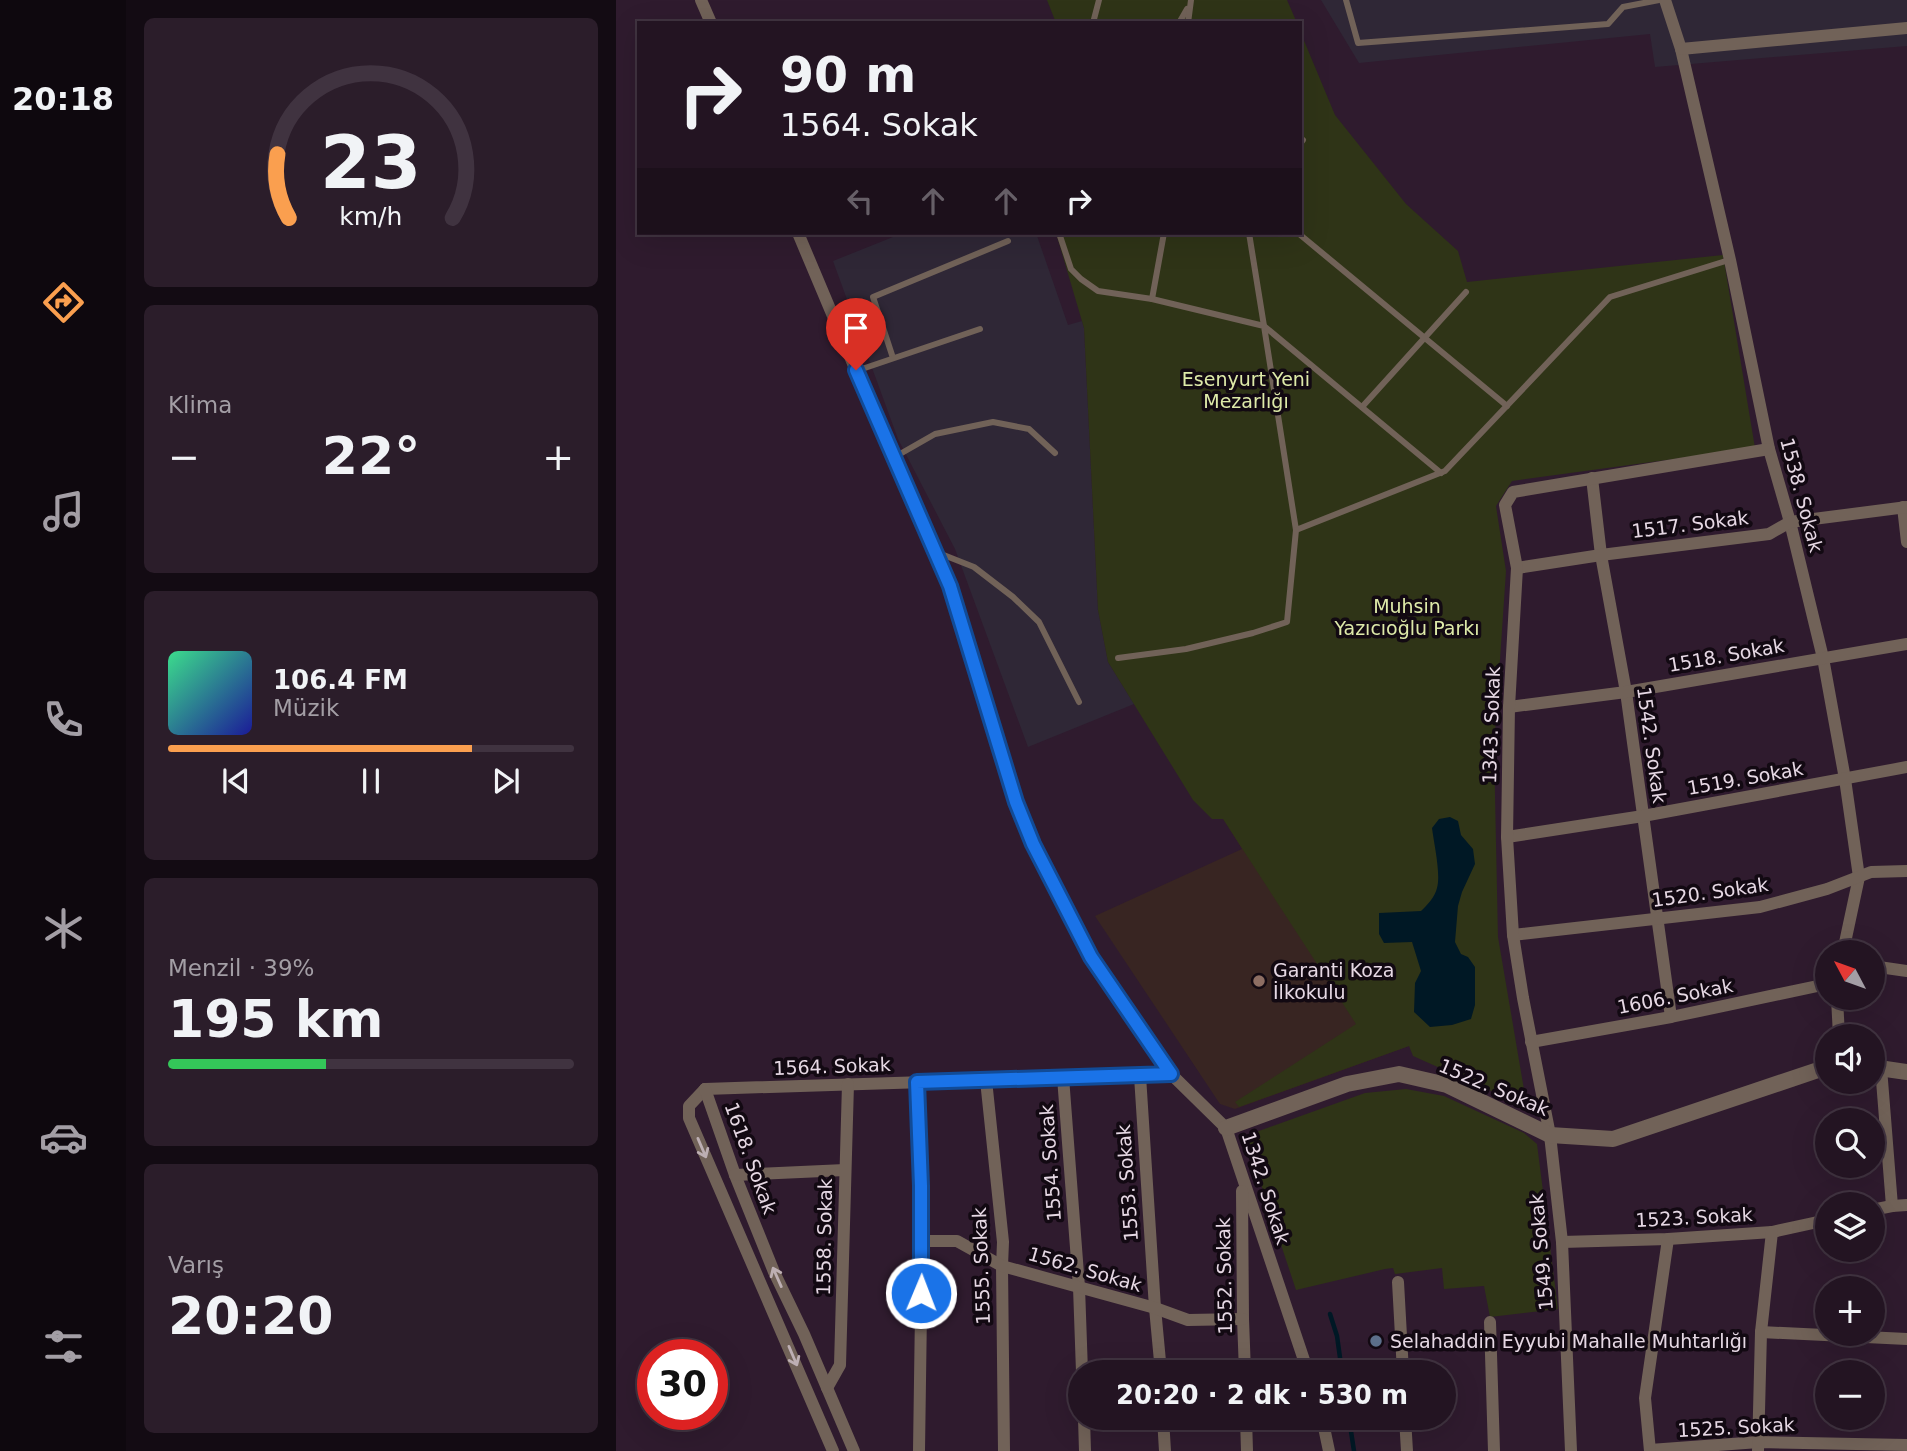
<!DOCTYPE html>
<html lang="tr">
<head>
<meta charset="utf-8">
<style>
  body { margin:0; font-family:"DejaVu Sans",sans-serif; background:#2b1d2a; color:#f1f3f6; height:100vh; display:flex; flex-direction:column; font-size:26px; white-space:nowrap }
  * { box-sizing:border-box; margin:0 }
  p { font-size:23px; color:#a39ea5 }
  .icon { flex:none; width:38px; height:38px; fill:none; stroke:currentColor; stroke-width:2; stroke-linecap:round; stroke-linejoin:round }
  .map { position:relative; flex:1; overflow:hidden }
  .sheet { display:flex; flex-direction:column; gap:18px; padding:18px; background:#130b13; width:490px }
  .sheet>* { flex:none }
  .banner { position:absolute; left:21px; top:21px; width:665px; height:214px; border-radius:0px; box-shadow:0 7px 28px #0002,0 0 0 2px #403340; background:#231422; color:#f1f3f6; overflow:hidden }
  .needle { width:46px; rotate:311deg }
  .buttons { position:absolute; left:1199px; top:940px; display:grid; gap:14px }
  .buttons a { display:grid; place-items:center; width:70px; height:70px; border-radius:50%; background:#231422; box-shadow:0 7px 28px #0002,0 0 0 2px #403340; font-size:35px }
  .speed { position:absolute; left:21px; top:1339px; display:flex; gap:14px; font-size:35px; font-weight:700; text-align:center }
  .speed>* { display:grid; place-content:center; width:91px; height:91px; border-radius:50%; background:#231422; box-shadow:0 7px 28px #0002,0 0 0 2px #403340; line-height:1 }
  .speed .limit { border:10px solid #d22; background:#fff; color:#111 }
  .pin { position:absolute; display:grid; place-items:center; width:60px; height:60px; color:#fff; margin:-72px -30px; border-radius:50% 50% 50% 0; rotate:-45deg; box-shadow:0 0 7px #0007 }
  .pin .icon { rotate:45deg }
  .me { position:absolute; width:77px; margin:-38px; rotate:1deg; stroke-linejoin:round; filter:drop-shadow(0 0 5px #0008) }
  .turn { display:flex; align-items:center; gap:24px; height:147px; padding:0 28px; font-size:32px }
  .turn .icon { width:91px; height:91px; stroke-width:2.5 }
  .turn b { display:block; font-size:49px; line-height:60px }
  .lanes { display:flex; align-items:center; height:66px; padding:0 28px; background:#0003; justify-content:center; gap:35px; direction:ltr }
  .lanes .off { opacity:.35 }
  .big { font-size:52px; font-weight:700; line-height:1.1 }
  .sheet .tile { flex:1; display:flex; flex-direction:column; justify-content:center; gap:10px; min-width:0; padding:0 24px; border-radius:10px; background:#2b1d2a }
  .sheet .dial { align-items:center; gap:0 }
  .dial svg { height:182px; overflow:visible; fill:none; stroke:#403340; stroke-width:7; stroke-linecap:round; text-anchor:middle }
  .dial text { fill:#f1f3f6; stroke:none }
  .song { display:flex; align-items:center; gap:21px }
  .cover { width:84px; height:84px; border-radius:10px; background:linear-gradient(135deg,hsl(150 70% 55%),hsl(240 70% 35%)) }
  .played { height:7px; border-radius:4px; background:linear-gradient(90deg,#fa9f4f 75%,#403340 75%) }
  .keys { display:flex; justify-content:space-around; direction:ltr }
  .heat { display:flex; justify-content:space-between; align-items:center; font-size:38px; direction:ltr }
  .charge { height:10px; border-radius:5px; background:linear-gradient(90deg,#34c759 39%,#403340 0) }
  .trip { position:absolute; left:452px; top:1360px; width:388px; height:70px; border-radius:35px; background:#231422; box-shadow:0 7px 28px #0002,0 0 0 2px #403340; font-weight:700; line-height:70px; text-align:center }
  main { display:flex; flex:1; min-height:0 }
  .menu { display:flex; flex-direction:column; width:126px; justify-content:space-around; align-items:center; background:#0e080e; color:#a39ea5 }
  .menu .icon { width:49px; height:49px }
  .menu .active { color:#fa9f4f }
  .menu b { font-size:32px; color:#f1f3f6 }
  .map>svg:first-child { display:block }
  .industrial { fill:#2f2736 }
  .education { fill:#382522 }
  .green { fill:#2f3417 }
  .water { fill:#001825 }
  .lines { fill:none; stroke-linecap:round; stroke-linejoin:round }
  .stream { stroke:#001825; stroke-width:4.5 }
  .service { stroke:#716258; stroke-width:6 }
  .minor { stroke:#716258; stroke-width:12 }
  .tertiary { stroke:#716258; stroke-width:16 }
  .oneway { stroke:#bdafb3 }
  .route-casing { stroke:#114b97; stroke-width:18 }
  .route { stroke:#1a73e8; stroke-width:12 }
  .education-dot { fill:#8d6e63; stroke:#120912; stroke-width:2.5 }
  .service-dot { fill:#5c6f8a; stroke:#120912; stroke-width:2.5 }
  .labels { text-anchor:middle; stroke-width:7; stroke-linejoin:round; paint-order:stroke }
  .park-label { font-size:19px; fill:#deeaa9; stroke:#120912 }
  .street-label { font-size:19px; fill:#e6d8e4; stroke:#120912 }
  .poi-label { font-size:19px; fill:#e6d8e4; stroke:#120912; text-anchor:start }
</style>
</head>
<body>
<main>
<nav class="menu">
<b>20:18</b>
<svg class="icon active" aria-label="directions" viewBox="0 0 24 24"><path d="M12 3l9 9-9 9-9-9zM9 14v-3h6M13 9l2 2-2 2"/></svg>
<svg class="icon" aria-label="music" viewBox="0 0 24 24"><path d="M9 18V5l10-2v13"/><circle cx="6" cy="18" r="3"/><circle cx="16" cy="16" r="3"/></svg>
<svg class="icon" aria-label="phone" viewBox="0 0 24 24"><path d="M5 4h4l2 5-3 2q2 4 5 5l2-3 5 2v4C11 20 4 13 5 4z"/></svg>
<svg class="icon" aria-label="climate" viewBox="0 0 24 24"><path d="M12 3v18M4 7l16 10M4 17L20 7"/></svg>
<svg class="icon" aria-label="car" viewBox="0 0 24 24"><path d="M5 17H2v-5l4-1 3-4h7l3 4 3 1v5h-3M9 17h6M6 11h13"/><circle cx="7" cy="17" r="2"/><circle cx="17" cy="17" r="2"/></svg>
<svg class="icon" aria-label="filters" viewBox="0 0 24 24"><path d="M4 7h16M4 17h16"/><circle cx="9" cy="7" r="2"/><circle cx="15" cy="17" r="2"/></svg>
</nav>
<section class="sheet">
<div class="tile dial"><svg viewBox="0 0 100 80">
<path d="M14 69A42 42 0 1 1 86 69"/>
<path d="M14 69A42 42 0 0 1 9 41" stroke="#fa9f4f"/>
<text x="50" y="56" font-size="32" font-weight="700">23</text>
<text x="50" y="72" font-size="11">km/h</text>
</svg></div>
<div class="tile"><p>Klima</p>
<div class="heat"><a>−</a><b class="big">22°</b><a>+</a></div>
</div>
<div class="tile">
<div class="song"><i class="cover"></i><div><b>106.4 FM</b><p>Müzik</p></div></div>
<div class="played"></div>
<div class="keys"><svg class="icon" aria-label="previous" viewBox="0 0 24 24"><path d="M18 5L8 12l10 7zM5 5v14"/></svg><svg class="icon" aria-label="pause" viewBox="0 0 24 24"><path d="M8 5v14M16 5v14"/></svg><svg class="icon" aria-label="next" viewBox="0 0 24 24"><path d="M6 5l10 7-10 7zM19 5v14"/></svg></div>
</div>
<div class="tile"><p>Menzil · 39%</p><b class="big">195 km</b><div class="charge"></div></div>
<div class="tile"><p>Varış</p><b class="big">20:20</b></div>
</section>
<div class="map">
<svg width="1291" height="1451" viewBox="0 0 1291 1451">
  <rect width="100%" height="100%" fill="#2f1b2e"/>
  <g class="industrial">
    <polygon points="705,0 1291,0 1291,46 1039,67 1034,34 743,63"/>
    <polygon points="287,233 420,233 452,325 466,321 468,328 482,610 492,662 518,704 412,747 339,549 282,439 217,261"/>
  </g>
  <polygon class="education" points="607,818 793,1046 619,1109 604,1104 479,916 626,849"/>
  <g class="green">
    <polygon points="431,0 671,0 681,23 440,23"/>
    <polygon points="684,31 719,115 790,204 842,251 851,282 1107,255 1139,448 896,481 880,506 890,571 878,748 882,937 911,1107 797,1056 793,1046 623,1107 619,1102 740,1024 607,819 596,819 577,800 492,662 482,610 468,328 440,233 684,233"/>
    <polygon points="790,1089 828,1096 908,1133 921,1144 942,1309 874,1317 868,1286 828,1289 826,1268 779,1274 777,1268 769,1269 680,1290 629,1136 749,1093"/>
  </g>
  <path class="water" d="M834,817L842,821L845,835L857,849L859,864L846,892L842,906L839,942L845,954L852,957L859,967V1005L855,1019L836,1025L814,1027L798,1012L799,983L805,971L796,942L768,943L763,934V913L805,911C811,905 819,897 821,888C825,874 818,844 816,828L823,819Z"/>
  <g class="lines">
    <g class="stream">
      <polyline points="714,1314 721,1336 726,1372"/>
      <polyline points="733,1418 738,1451"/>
    </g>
    <g class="service">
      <polyline points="730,0 742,43 992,24 1007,7 1043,0"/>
      <polyline points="477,23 483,0"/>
      <polyline points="563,23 571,9"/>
      <polyline points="572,23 575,0"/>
      <polyline points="684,138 687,140 684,144"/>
      <polyline points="443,233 455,269 465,279 482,291 536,299 648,326 680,530 829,471 994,297 1113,260"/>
      <polyline points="633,233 648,326 825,473"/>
      <polyline points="682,233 891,406"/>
      <polyline points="536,299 548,233"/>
      <polyline points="277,358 257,297 392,241"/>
      <polyline points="240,371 364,329"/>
      <polyline points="746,407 850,292"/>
      <polyline points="277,458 319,434 377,422 413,429 439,453"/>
      <polyline points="320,552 358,567 397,597 423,622 463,702"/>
      <polyline points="502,658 570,649 637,633 671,622 680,530"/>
    </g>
    <g class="minor">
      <polyline points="85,0 95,23"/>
      <polyline points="1049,0 1065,49 1114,260 1153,449 1174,522 1207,658 1229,779 1243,877 1227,952"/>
      <polyline points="1065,49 1291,28"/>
      <polyline points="182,233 254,404 334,585 400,802 417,844 475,957 503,998 555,1074 610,1128 692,1372"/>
      <polyline points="976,478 985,555 1010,692 1055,1017"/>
      <polyline points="1287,507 1291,542"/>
      <polyline points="901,568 985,555 1153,534 1174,522 1291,507"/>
      <polyline points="893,707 1010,692 1291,644"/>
      <polyline points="891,837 1027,816 1291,767"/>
      <polyline points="897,935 1144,907 1211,889 1255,872 1291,871"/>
      <polyline points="1256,966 1291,971"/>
      <polyline points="1221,998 1223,1036"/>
      <polyline points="915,1042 1055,1017 1211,984"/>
      <polyline points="1265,1068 1276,1206"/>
      <polyline points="524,1076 539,1308 545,1372"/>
      <polyline points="447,1077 463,1287 466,1372"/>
      <polyline points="370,1080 387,1242 386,1266 388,1451"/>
      <polyline points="301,1082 306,1241 303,1451"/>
      <polyline points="89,1089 555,1074"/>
      <polyline points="89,1089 73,1106 73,1118 217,1451"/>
      <polyline points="89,1089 119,1175 158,1272 188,1334 238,1451"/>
      <polyline points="119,1175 229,1170"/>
      <polyline points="626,1191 627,1319 629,1372"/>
      <polyline points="1256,1210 1276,1206 1291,1205"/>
      <polyline points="306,1241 341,1241 386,1266 539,1308 572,1320 627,1319"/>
      <polyline points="946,1242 1052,1239 1156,1232 1211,1220"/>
      <polyline points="782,1282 787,1372"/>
      <polyline points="874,1322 878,1451"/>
      <polyline points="1145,1332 1291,1339"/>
      <polyline points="211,1388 224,1365 232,1084"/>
      <polyline points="468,1418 469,1451"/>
      <polyline points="547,1418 549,1451"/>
      <polyline points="630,1418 631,1451"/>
      <polyline points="706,1418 713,1451"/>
      <polyline points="789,1418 791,1451"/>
      <polyline points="1034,1450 1143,1442 1291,1445"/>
      <polyline points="955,1451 946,1242 934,1135 907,998 897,935 891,837 893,707 901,568 889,505 897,492 1153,449"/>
      <polyline points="1034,1451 1029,1398 1052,1239"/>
      <polyline points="1142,1451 1145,1332 1156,1232"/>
    </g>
    <g class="tertiary">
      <polyline points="1256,1067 1291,1072"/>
      <polyline points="610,1128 731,1084 783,1074 831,1085 934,1135 997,1139 1211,1067"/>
    </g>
  </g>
  <defs><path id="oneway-shaft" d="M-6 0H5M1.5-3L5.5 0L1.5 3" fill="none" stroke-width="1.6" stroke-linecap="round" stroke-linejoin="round" transform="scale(1.75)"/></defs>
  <g class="oneway">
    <use href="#oneway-shaft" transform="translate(86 1148) rotate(67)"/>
    <use href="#oneway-shaft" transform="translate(161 1277) rotate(-114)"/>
    <use href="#oneway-shaft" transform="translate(177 1356) rotate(67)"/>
  </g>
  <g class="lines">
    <defs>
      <polyline id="route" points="240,370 334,586 400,802 417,844 475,957 555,1074 301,1082 305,1186 305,1293"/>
    </defs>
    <use href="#route" class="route-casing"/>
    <use href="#route" class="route"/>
  </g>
  <circle class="education-dot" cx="643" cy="981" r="7"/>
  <circle class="service-dot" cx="760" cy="1341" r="7"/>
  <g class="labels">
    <g class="park-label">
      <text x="630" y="386">Esenyurt Yeni<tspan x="630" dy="22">Mezarlığı</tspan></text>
      <text x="791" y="613">Muhsin<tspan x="791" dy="22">Yazıcıoğlu Parkı</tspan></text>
    </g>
    <g class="street-label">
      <text transform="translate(1186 495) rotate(75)" y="7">1538. Sokak</text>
      <text transform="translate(1074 524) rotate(-7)" y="7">1517. Sokak</text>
      <text transform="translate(1110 655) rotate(-10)" y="7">1518. Sokak</text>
      <text transform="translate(875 725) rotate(-88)" y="7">1343. Sokak</text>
      <text transform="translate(1036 745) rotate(82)" y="7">1542. Sokak</text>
      <text transform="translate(1129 778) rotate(-10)" y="7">1519. Sokak</text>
      <text transform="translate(1094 892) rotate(-8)" y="7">1520. Sokak</text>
      <text transform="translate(1059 996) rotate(-11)" y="7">1606. Sokak</text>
      <text transform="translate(216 1066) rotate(-2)" y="7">1564. Sokak</text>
      <text transform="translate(878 1087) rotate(23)" y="7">1522. Sokak</text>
      <text transform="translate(135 1158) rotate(70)" y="7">1618. Sokak</text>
      <text transform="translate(434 1163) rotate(-94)" y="7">1554. Sokak</text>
      <text transform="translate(511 1183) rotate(-94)" y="7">1553. Sokak</text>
      <text transform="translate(650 1188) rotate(72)" y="7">1342. Sokak</text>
      <text transform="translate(1078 1217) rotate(-3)" y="7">1523. Sokak</text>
      <text transform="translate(208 1237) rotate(-89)" y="7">1558. Sokak</text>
      <text transform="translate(925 1252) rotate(-95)" y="7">1549. Sokak</text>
      <text transform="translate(365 1266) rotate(-92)" y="7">1555. Sokak</text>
      <text transform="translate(469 1269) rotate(16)" y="7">1562. Sokak</text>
      <text transform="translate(608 1276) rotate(-91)" y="7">1552. Sokak</text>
      <text transform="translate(1120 1427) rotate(-3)" y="7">1525. Sokak</text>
    </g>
    <g class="poi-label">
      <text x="657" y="977">Garanti Koza<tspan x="657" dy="22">İlkokulu</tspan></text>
      <text x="774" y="1348">Selahaddin Eyyubi Mahalle Muhtarlığı</text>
    </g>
  </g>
</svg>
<div class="buttons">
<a><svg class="needle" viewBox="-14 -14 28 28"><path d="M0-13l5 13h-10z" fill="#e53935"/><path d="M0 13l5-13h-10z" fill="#a39ea5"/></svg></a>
<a><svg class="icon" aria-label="sound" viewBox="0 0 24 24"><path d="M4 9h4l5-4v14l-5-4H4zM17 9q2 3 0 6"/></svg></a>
<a><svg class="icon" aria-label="search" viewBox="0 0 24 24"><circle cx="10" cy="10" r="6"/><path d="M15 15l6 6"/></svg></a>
<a><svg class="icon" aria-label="layers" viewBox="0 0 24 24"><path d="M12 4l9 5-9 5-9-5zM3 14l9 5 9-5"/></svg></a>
<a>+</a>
<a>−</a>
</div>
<div class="speed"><div class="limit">30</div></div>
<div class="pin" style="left:240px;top:370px;background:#d93025"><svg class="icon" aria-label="arrive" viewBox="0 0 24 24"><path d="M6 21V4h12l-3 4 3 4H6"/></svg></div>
<svg class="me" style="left:305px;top:1293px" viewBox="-20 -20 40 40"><circle r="17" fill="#1a73e8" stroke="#fff" stroke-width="3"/><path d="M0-11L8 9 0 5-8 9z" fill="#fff"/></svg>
<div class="trip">20:20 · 2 dk · 530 m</div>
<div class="banner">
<div class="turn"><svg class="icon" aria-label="right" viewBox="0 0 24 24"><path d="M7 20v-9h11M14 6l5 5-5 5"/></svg><div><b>90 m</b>1564. Sokak</div></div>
<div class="lanes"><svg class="icon off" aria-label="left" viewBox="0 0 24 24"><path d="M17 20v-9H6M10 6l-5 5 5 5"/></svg><svg class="icon off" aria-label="ahead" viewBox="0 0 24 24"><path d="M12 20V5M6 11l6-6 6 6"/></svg><svg class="icon off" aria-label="ahead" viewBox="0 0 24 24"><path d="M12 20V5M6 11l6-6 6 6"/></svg><svg class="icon" aria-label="right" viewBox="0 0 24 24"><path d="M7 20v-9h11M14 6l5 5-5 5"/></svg></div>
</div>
</div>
</main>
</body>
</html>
